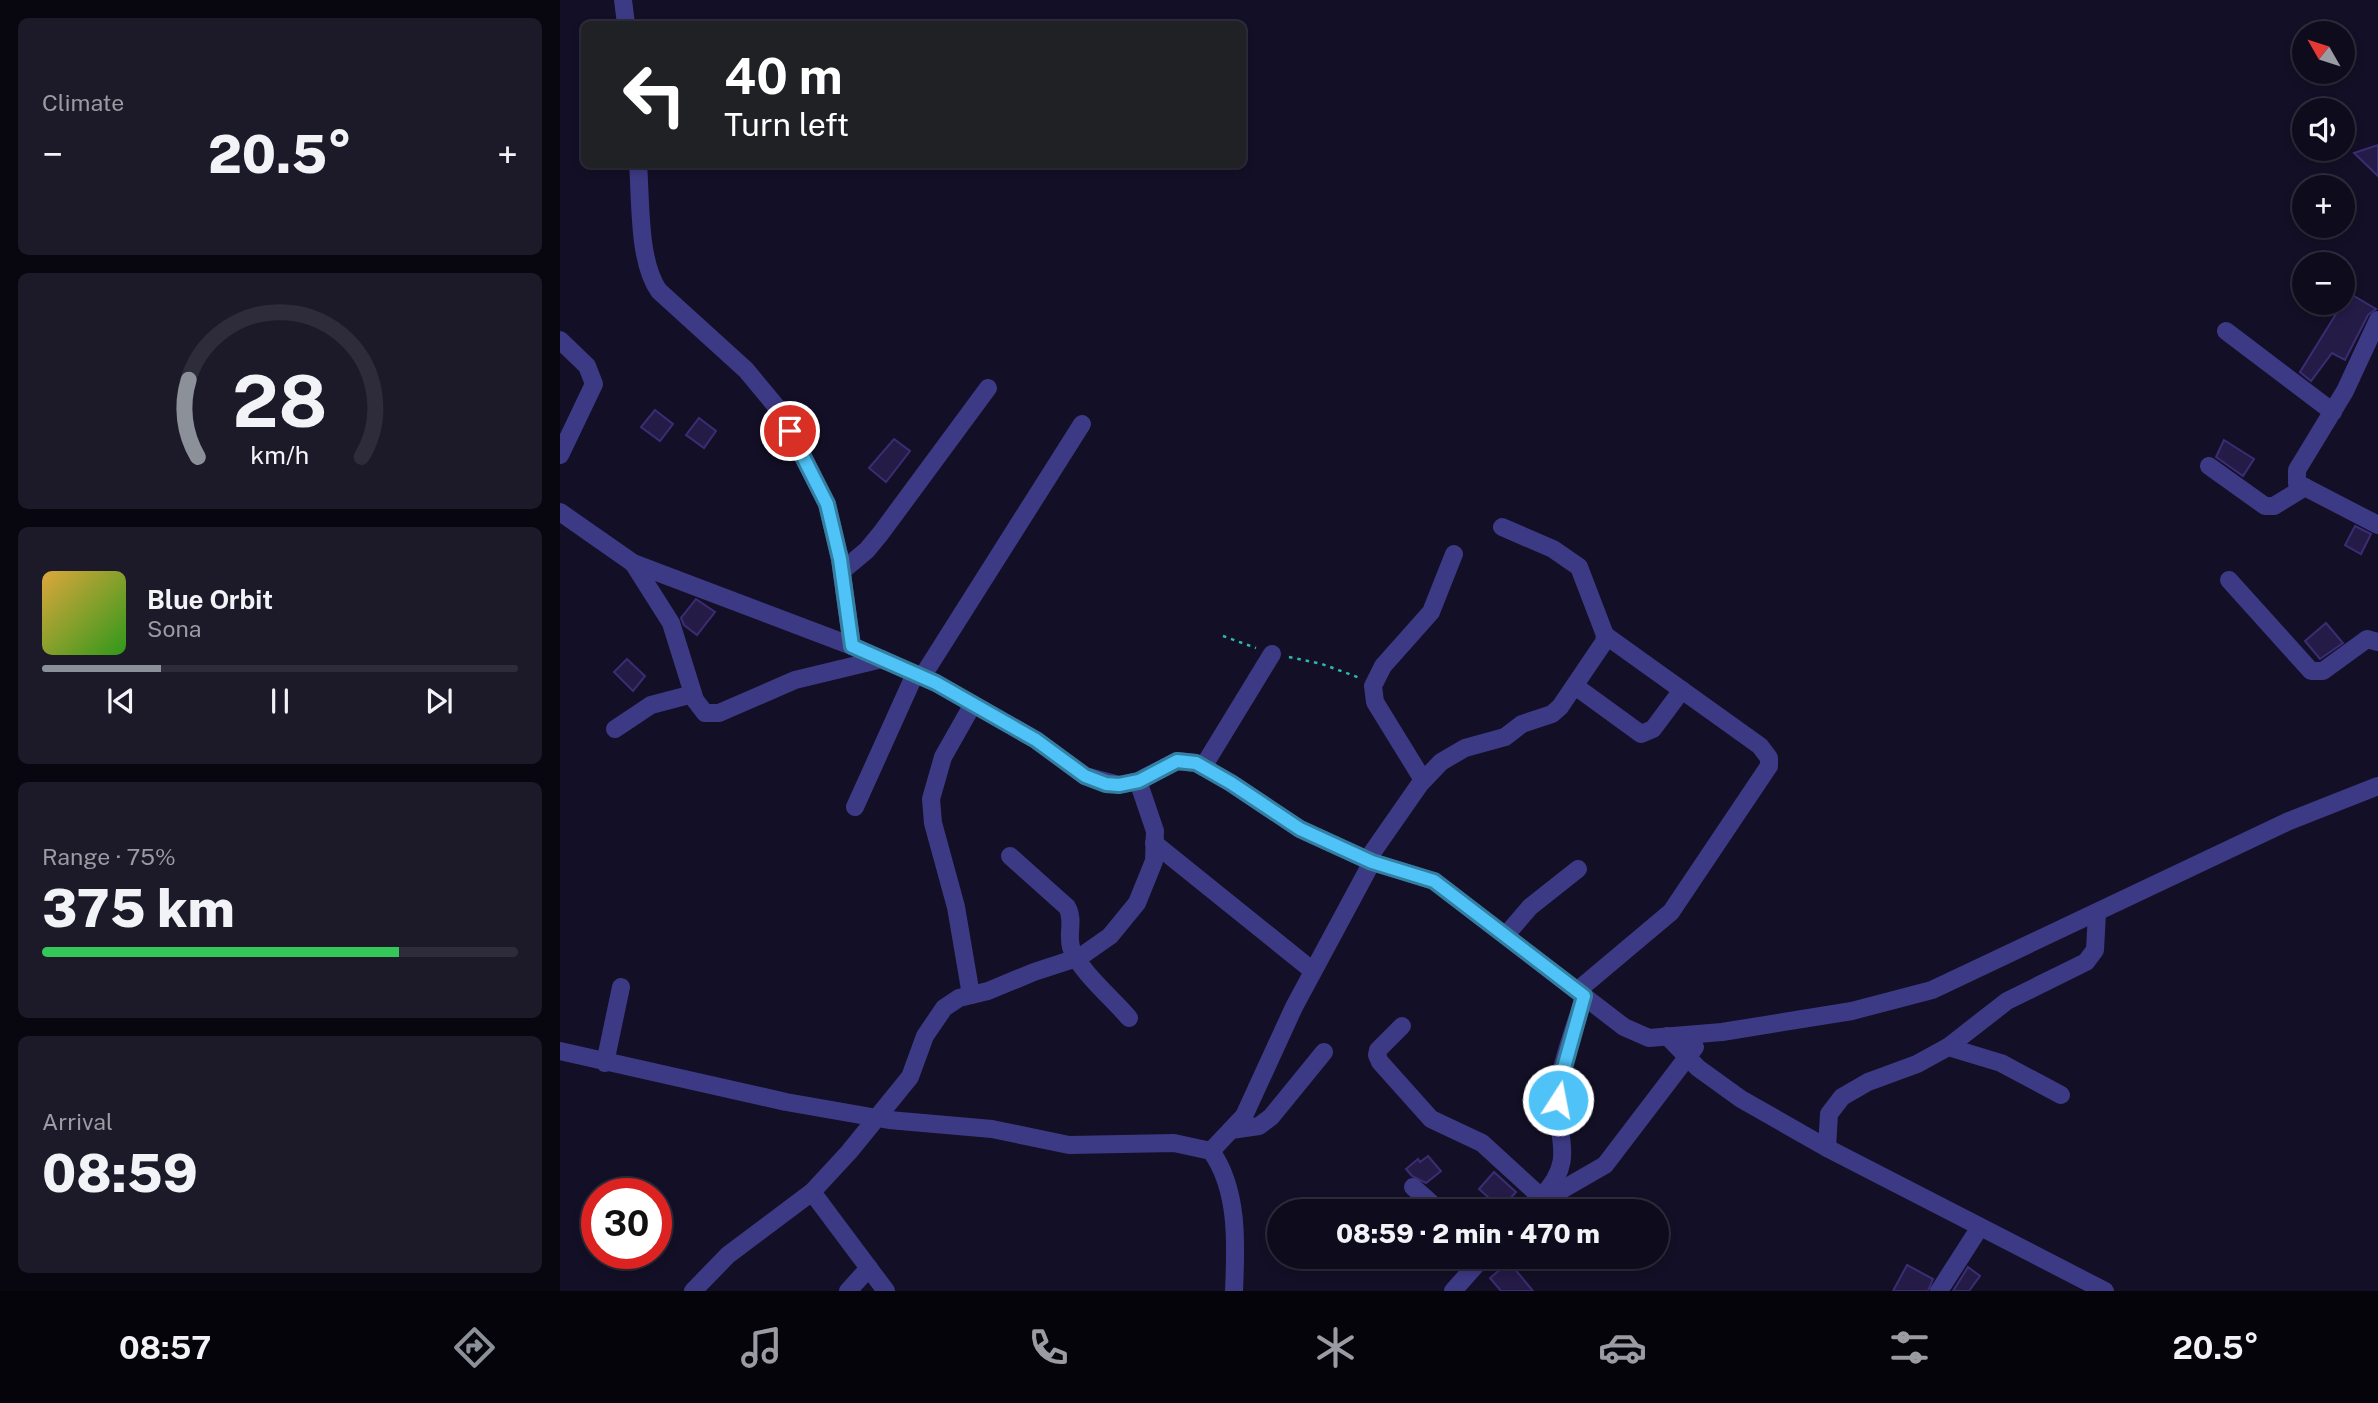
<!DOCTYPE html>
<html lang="en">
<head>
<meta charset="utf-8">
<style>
  body { margin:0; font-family:"Public Sans",sans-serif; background:#1c1929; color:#f1f3f6; height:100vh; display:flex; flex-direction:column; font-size:26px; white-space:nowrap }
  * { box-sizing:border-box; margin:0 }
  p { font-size:23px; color:#9b9ba3 }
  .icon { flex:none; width:38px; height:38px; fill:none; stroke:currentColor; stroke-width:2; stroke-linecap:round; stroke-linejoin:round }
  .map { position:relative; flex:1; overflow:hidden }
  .drawer { display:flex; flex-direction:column; gap:18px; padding:18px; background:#08060f; width:560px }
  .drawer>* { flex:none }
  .banner { position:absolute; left:21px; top:21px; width:665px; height:147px; border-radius:10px; box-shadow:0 4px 10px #0003,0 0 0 2px #2e2b3b; background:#202124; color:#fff; overflow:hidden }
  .needle { width:46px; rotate:309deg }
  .fabs { position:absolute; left:1732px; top:21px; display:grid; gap:14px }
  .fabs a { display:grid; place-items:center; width:63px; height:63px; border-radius:50%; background:#0e0b1c; box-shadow:0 4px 10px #0003,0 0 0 2px #2e2b3b; font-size:35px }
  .speed { position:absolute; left:21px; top:1178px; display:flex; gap:14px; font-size:35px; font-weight:700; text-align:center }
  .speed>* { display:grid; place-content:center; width:91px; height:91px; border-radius:50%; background:#0e0b1c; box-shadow:0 4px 10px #0003,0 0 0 2px #2e2b3b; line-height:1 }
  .speed .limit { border:10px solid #d22; background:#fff; color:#111 }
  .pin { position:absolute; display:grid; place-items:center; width:60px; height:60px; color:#fff; margin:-30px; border:4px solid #fff; border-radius:50%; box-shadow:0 2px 7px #0007 }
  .me { position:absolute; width:77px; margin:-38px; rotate:11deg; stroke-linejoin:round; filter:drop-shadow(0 0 5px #0008) }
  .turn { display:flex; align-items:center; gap:24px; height:147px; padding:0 28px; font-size:32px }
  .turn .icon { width:91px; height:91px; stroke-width:2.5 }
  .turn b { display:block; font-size:49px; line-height:60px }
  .big { font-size:52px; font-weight:800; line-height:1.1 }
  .drawer .card { flex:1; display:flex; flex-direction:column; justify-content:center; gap:10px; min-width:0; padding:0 24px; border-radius:10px; background:#1c1929 }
  .drawer .dial { align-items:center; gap:0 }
  .dial svg { height:182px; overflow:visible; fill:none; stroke:#2e2b3b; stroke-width:7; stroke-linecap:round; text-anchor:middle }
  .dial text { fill:#f1f3f6; stroke:none }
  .song { display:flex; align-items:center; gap:21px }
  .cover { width:84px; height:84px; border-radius:10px; background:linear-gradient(135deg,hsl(40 70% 55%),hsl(110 70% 35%)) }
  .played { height:7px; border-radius:4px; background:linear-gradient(90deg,#8c9099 25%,#2e2b3b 25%) }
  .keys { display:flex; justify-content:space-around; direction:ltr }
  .heat { display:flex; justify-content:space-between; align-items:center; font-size:38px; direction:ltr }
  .charge { height:10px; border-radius:5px; background:linear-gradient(90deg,#34c759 75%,#2e2b3b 0) }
  .trip { position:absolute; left:707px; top:1199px; width:402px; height:70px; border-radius:35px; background:#0e0b1c; box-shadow:0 4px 10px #0003,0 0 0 2px #2e2b3b; font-weight:800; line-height:70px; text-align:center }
  .tab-bar { display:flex; height:112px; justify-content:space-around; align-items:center; background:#06040b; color:#9b9ba3 }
  .tab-bar .icon { width:49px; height:49px }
  .tab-bar .on { color:#8c9099 }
  .tab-bar b { font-size:32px; color:#f1f3f6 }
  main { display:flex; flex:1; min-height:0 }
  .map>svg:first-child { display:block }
  .building { fill:#241b47; stroke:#3b2d73; stroke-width:2 }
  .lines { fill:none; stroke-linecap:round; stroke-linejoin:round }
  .path { stroke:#2fb8b0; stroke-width:2.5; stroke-dasharray:3.5 5; stroke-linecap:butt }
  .minor { stroke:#3d3a85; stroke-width:18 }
  .route-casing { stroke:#337fa1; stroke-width:18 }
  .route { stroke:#4fc3f7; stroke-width:12 }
</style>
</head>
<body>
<main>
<section class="drawer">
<div class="card"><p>Climate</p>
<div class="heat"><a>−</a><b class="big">20.5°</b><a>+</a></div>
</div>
<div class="card dial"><svg viewBox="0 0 100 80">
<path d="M14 69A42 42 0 1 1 86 69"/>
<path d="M14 69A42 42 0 0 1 10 35" stroke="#8c9099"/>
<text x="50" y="56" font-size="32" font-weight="700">28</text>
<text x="50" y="72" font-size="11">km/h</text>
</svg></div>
<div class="card">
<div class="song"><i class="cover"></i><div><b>Blue Orbit</b><p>Sona</p></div></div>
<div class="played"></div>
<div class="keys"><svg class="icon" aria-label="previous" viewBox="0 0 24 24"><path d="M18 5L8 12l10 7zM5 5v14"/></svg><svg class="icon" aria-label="pause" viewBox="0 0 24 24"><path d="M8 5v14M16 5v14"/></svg><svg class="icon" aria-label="next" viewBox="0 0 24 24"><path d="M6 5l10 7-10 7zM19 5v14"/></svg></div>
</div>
<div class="card"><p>Range · 75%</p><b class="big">375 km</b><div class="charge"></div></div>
<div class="card"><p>Arrival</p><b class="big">08:59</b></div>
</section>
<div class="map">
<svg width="1818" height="1291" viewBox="0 0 1818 1291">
  <rect width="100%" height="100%" fill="#130f26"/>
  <g class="building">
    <polygon points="1818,145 1818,176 1794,153"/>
    <polygon points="1789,293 1816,309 1808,315 1785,360 1772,353 1751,381 1740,372"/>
    <polygon points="95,410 113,424 100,441 81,427"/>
    <polygon points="139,418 156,431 144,448 126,435"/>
    <polygon points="334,439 350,451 326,482 309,468"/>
    <polygon points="1664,440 1694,459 1683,476 1656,457"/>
    <polygon points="1795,526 1811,534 1801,554 1785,545"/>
    <polygon points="136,599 155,612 137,635 124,625 121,618"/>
    <polygon points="1766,623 1783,643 1760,659 1745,641"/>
    <polygon points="67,659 85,676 73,691 54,672"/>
    <polygon points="868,1156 881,1171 866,1183 852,1176 846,1169 858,1159 860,1162"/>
    <polygon points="934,1172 956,1192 941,1209 919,1189"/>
    <polygon points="949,1262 973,1291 941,1291 930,1278"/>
    <polygon points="1347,1265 1373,1279 1368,1291 1333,1291"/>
    <polygon points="1408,1267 1420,1276 1409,1291 1393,1291"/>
  </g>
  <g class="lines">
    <g class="path">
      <polyline points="663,636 696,648"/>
      <polyline points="729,657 762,664 800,678"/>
    </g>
    <g class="minor">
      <polyline points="63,0 66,24"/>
      <path d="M78,164C81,201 78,262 99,291L186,370L220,411L267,504L280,559L292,646"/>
      <polyline points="1818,320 1785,391 1737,470 1737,483 1818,525"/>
      <polyline points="1666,331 1773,412"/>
      <polyline points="0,340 27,366 34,384 0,455"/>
      <polyline points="1649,466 1705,506 1714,506 1745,487"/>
      <polyline points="0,512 73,563 292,646 376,683 476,740 525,776 559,785 578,781 617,761 636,763 671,783 740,829 812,862 874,881 1064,1027 1089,1038 1162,1032 1292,1011 1372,990 1729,821 1818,786"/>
      <polyline points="73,563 111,623 135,700 145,713 159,713 235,680 322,659"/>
      <polyline points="282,571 307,550 321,533 428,388"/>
      <polyline points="1669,580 1751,671 1763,671 1807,639 1818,642"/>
      <polyline points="362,677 522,424"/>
      <polyline points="1015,686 1081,734 1093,729 1122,690"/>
      <polyline points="55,729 91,705 133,694"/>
      <polyline points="643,767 712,654"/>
      <polyline points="863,780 815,702 813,686 823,666 871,612 894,554"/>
      <polyline points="295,807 355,674"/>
      <polyline points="594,843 753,971"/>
      <path d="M450,856L507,907C515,921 506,936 512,950C521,972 553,999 569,1018"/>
      <polyline points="807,860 860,784 881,762 905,748 945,737 962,724 992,714 1000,707 1044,642 1045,635 1019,567 993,549 942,527"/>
      <polyline points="946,935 970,907 1018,869"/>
      <polyline points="1017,991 1111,912 1209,766 1209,758 1200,746 1045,635"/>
      <polyline points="411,995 396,907 373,823 371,799 383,757 413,704"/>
      <polyline points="842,1026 818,1050 817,1055 820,1062 871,1119 922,1143 981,1197"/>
      <polyline points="1107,1036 1138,1068 1181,1099 1267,1148 1545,1291"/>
      <polyline points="1388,1047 1441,1063 1501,1095"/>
      <path d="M0,1051L226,1102L329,1120L432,1129L509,1145L614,1143L651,1151C679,1190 676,1246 674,1291"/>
      <polyline points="45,1063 61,987"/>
      <polyline points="671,1130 699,1126 711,1117 764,1052"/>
      <polyline points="1267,1148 1269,1114 1282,1097 1308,1082 1357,1064 1388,1047 1447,1001 1526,962 1535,950 1537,913"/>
      <polyline points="651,1151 684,1116 734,1007 812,862"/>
      <polyline points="853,1187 880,1211"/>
      <polyline points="252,1192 326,1291"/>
      <path d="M982,1196C1020,1157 992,1133 998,1089C1002,1058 1016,1026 1024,996"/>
      <polyline points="972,1207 1045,1165 1135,1047"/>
      <polyline points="133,1291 168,1255 252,1192 289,1152 350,1077 365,1036 384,1008 399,998 428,991 474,972 520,957 550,936 577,903 594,861 595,831 578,781"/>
      <polyline points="288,1291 309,1268"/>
      <polyline points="893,1291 924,1256"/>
      <polyline points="1379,1291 1420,1227"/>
    </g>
  </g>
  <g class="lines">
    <defs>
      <polyline id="route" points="230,431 267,504 280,559 292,646 376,683 476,740 525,776 546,784 559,785 579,781 617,761 636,763 671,783 740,829 812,862 874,881 1024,996 998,1089 998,1100"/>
    </defs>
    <use href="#route" class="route-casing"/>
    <use href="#route" class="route"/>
  </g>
</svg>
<div class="fabs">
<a><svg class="needle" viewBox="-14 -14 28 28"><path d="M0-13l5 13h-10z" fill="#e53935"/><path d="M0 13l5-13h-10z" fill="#9b9ba3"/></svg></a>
<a><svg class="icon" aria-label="sound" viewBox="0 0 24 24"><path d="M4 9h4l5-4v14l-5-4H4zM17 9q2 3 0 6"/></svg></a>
<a>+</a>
<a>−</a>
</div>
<div class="speed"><div class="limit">30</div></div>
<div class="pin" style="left:230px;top:431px;background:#d93025"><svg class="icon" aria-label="arrive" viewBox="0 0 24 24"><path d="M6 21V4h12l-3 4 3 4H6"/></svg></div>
<svg class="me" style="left:998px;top:1100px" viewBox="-20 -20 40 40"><circle r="17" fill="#4fc3f7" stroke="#fff" stroke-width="3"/><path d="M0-11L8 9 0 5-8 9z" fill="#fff"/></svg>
<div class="trip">08:59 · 2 min · 470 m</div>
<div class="banner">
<div class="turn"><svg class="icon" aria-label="left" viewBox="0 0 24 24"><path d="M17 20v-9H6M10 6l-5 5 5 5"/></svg><div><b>40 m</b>Turn left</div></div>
</div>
</div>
</main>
<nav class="tab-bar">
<b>08:57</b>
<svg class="icon on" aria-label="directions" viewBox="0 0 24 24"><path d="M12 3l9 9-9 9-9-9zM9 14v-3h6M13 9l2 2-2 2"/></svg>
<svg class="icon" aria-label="music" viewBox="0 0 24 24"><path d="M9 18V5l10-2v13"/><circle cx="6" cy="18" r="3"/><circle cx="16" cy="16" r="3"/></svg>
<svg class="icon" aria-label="phone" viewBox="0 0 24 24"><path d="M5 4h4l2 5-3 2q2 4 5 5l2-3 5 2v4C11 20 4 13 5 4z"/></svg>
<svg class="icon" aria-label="climate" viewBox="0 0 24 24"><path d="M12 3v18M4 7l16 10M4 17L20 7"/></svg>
<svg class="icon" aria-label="car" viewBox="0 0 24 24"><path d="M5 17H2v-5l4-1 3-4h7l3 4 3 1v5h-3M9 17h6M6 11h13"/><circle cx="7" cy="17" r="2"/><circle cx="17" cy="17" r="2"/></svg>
<svg class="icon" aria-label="filters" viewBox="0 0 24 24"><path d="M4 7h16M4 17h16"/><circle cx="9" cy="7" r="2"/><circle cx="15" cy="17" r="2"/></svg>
<b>20.5°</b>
</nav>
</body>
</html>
